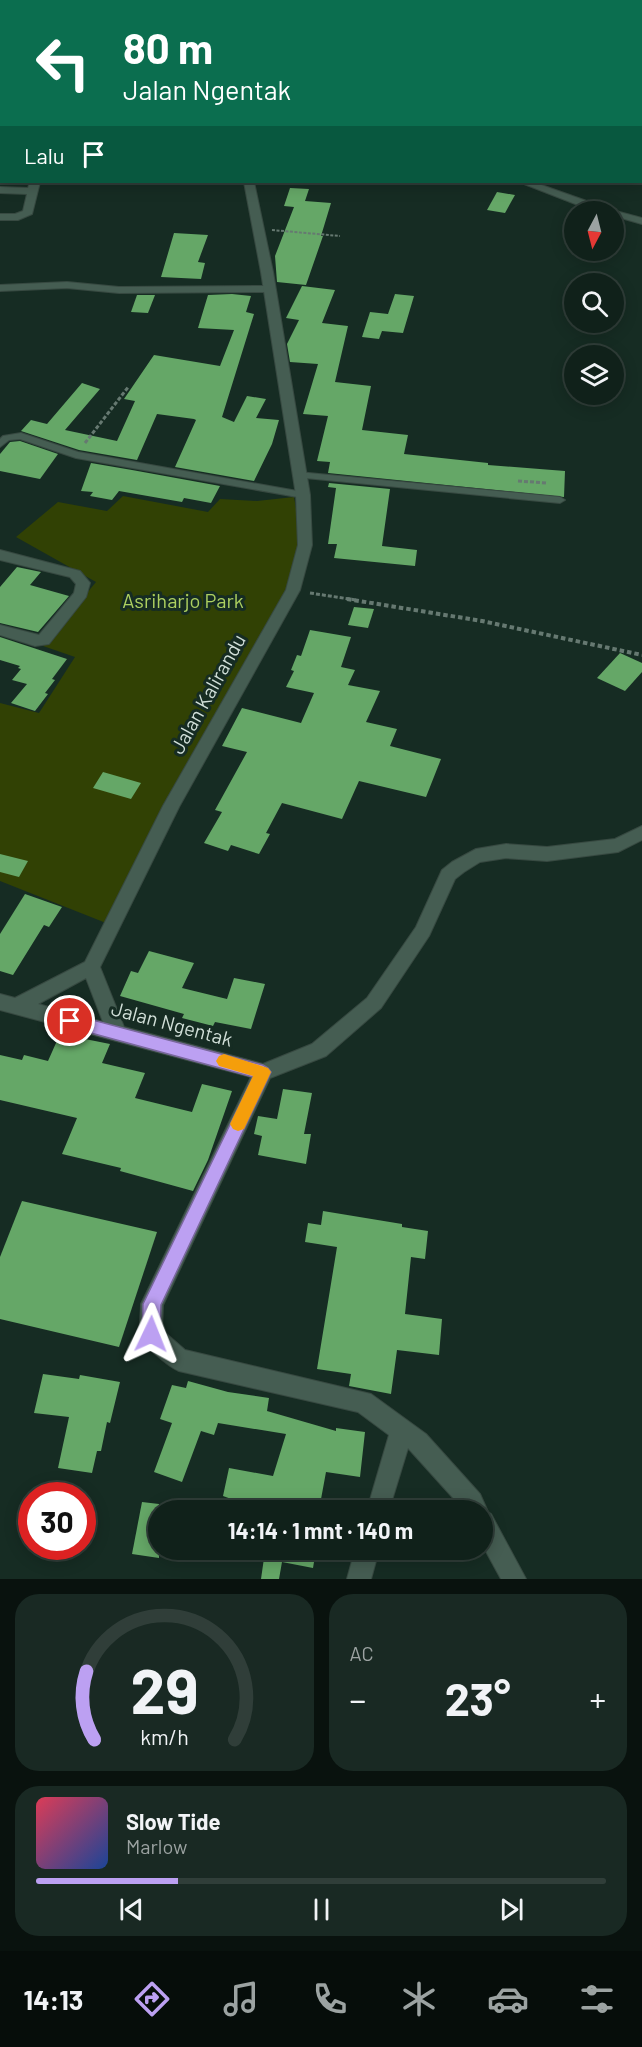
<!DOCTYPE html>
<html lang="id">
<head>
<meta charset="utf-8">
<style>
  body { margin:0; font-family:Barlow,sans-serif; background:#192923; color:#f1f3f6; height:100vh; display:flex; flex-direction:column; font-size:22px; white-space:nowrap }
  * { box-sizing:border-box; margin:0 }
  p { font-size:20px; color:#9ca3a2 }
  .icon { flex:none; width:33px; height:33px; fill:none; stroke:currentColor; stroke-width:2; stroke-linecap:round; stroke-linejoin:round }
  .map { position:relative; height:1579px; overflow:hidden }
  .side { display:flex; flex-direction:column; gap:15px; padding:15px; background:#09120e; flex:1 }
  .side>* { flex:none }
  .banner { position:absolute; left:0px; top:0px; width:642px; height:183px; box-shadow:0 3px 15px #0003,0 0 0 2px #303e39; background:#0b6e4f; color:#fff; overflow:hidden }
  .needle { width:39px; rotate:187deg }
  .fabs { position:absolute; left:564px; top:201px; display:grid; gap:12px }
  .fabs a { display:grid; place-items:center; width:60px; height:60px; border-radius:50%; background:#10211a; box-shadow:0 3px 15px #0003,0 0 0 2px #303e39; font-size:30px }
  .speed { position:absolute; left:18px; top:1482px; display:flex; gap:12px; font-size:30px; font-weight:700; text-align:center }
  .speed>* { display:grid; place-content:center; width:78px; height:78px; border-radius:50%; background:#10211a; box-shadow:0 3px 15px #0003,0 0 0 2px #303e39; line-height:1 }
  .speed .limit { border:9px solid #d22; background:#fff; color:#111 }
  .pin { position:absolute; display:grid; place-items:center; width:51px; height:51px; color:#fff; margin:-26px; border:3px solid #fff; border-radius:50%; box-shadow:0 2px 6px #0007 }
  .me { position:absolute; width:66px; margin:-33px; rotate:2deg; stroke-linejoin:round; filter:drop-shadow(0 0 4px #0008) }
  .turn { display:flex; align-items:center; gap:21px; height:126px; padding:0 24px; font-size:27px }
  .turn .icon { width:78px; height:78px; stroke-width:2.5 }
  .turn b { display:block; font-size:42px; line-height:51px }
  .then { display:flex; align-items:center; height:57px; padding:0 24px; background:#0003; gap:12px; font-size:22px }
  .big { font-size:45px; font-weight:700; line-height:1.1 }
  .side .widget { flex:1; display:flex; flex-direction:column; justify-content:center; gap:9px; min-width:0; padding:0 21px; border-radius:24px; background:#192923 }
  .side .dial { align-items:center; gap:0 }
  .dial svg { height:156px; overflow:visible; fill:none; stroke:#303e39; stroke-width:7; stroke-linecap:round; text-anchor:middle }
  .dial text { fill:#f1f3f6; stroke:none }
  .song { display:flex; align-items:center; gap:18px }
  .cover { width:72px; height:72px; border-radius:9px; background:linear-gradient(135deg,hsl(350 70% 55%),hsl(220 70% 35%)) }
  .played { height:6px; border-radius:3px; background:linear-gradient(90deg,#bca0f2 25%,#303e39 25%) }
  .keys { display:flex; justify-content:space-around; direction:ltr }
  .heat { display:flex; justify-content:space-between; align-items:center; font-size:33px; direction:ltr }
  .side .tiles { flex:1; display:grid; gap:15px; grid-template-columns:1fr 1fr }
  .widget:last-child { grid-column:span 2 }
  .trip { position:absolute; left:148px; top:1500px; width:345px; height:60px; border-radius:30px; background:#10211a; box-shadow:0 3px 15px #0003,0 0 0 2px #303e39; font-weight:700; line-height:60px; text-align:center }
  .tabs { display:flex; height:96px; justify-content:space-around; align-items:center; background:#060d0a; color:#9ca3a2 }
  .tabs .icon { width:42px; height:42px }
  .tabs .current { color:#bca0f2 }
  .tabs b { font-size:27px; color:#f1f3f6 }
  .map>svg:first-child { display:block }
  .green { fill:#314104 }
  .building { fill:#65a767 }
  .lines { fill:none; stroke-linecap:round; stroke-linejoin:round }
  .service-casing { stroke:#374941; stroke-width:2 }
  .minor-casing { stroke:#374941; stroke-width:2 }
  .path-far2 { stroke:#667971; stroke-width:2; stroke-dasharray:3 1.5; stroke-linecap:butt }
  .path-far1 { stroke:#667971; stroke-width:3; stroke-dasharray:4 2; stroke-linecap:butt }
  .path { stroke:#667971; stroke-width:4; stroke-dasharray:4.5 3; stroke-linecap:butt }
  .service { fill:#455d52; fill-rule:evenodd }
  .minor { fill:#455d52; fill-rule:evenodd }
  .route { fill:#bca0f2; stroke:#7a689d; stroke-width:1.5 }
  .slow { fill:#f59e0b }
  .labels { text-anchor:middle; stroke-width:6; stroke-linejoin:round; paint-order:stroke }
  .park-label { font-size:20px; fill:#add060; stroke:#162c23 }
  .street-label { font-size:20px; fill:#d1dfd8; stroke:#162c23 }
</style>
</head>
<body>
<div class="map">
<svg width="642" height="1579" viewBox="0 0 642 1579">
  <rect width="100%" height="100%" fill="#162c23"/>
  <polygon class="green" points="123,496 208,512 220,499 257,501 294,497 301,538 291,590 106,923 0,881 0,703 39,713 75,657 43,646 96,582 16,537 58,502 107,511"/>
  <g class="building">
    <polygon points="290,188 309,189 305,201 331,203 321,236 323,236 306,285 277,282 275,256 294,207 284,206"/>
    <polygon points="497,192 515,195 505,213 487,210"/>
    <polygon points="174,233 208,235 198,262 205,263 201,279 161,277"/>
    <polygon points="302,286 335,290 322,323 348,326 335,382 371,386 362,430 408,435 404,454 488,463 488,465 565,471 564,497 328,473 330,462 317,461 328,416 303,414 318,364 290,362 287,344 299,320 286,318"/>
    <polygon points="232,294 251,296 246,312 254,314 222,417 234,422 247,396 266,399 256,418 279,420 272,444 254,481 175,467 196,420 194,419 157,414 137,460 79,450 21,431 31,420 47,424 82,383 100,389 65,430 117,441 135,401 124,399 154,355 220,366 234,330 198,328 208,295"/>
    <polygon points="395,294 414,296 403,333 382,331 379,339 362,337 370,312 388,314"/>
    <polygon points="137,295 155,295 148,313 131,312"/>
    <polygon points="20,441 58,454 40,479 0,471 0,454 10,442"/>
    <polygon points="91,463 132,470 220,486 211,503 184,498 182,502 119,491 112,500 90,496 93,492 81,491"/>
    <polygon points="329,483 390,489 382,546 417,550 415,566 334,558 337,544 328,544 336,488 328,487"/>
    <polygon points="17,567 41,572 30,585 69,596 38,632 0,623 0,587"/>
    <polygon points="354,607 374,609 368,628 348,625"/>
    <polygon points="310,630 351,637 341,667 355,670 348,685 380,691 366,722 397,729 390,746 441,759 426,797 359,781 342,819 282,803 266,833 270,834 259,854 231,845 228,851 204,843 222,812 215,810 247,752 222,746 242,708 301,723 314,693 286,687 294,671 291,670 297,655 301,656"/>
    <polygon points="0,637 67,659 52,679 55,680 45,693 48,694 35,711 11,703 27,684 12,680 21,669 18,668 20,666 0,660"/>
    <polygon points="620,653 642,663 642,672 625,691 597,678"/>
    <polygon points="103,772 141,783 131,799 93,788"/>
    <polygon points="0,854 28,861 19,877 0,872"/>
    <polygon points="25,894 62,907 49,927 44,925 13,975 0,971 0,934"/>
    <polygon points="149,951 194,963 182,988 227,999 234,978 265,984 251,1029 215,1022 213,1026 182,1018 184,1014 120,996 131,971 138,973"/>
    <polygon points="60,1034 110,1044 102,1063 145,1073 135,1098 192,1112 202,1084 232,1091 208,1160 193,1191 120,1171 121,1168 62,1154 77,1118 0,1100 0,1055 22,1060 24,1055 48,1061"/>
    <polygon points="283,1089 312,1093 304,1134 311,1134 306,1164 258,1155 262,1136 254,1134 258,1116 277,1119"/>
    <polygon points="22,1201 157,1232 119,1347 0,1319 0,1257"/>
    <polygon points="323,1211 402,1224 402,1227 428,1231 425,1259 411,1257 405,1314 442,1319 439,1355 397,1350 391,1394 349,1386 351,1374 317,1369 337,1247 305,1242 308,1223 321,1225"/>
    <polygon points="43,1374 79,1379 80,1375 120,1382 110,1423 107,1422 101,1451 97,1451 92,1473 58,1468 69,1417 34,1413"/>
    <polygon points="188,1381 228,1392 269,1398 267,1411 336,1431 336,1428 365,1432 360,1477 326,1472 319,1510 255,1510 256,1508 223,1496 229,1468 273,1476 286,1434 218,1423 214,1435 201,1431 182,1482 154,1472 172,1423 160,1419 172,1385 186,1388"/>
    <polygon points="142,1502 159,1504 159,1558 132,1554"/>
    <polygon points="261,1550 316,1550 313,1568 282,1562 279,1579 261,1579 264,1558 260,1557"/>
  </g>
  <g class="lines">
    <defs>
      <g id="service">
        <polygon points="67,282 119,287 270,286 274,289 270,292 119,293 67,288 0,291 0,285"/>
        <polygon points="21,433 78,452 303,492 308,495 303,498 76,458 20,439 9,440 0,447 0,439 3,436"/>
        <polygon points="298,472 560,497 565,500 560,503 295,477 295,473"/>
      </g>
      <g id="minor">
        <polygon points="276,0 284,0 275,2"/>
        <polygon points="606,0 614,0 615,2 605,2"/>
        <rect x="0" y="103" width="2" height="6"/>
        <polygon points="30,182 40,182 32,214 18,220 0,220 0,214 15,214 23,211 27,194 0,193 0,187 28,188"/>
        <path d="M244,182H254L273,272L310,495L312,545L300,590L179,807L100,967L124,1027L263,1064L312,1044L367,998L416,927L442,870L452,862L476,849L506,844L547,847L615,839L642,826V840L618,852L547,861L506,858L480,862L464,872L455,879L429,936L381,1008L326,1056L270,1078L163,1305L162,1330L185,1350L371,1394L426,1434L480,1494L488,1512L491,1514L526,1579H501L483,1546V1510H464L408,1448L389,1510H367L389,1435L358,1412L179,1371C169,1367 142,1345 140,1334C139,1325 141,1313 141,1304L251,1077L0,1010V994L15,998L85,962L163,806L286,590L298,545L296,495L261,272ZM86,978L103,1022L38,1004Z"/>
        <polygon points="519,182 533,182 612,210 642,218 642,224 614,216 614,212 596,212"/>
        <polygon points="0,550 80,571 90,583 86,597 49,644 35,646 0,635 0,625 39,635 74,593 76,584 70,577 0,560"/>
        <polygon points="355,1550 379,1550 371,1579 347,1579"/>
      </g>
    </defs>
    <use href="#service" class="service-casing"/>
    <use href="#minor" class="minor-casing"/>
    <polyline class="path-far2" points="272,230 340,236"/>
    <g class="path-far1">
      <polyline points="85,443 129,386"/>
      <polyline points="518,481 547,483"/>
      <polyline points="310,593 356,600"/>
    </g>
    <polyline class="path" points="347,599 482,621 642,655"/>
    <use href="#service" class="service"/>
    <use href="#minor" class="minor"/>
  </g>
  <polygon class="route" points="70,1014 263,1065 268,1068 271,1072 161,1305 160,1334 158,1340 151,1343 145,1340 142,1334 143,1304 253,1077 65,1026 63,1021 65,1016"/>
  <polygon class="slow" points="224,1054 268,1068 271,1072 244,1129 238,1131 233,1129 230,1124 253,1076 219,1066 216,1061 219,1056"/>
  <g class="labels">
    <g class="park-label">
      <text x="183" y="608">Asriharjo Park</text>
    </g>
    <g class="street-label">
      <text transform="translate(208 694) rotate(-61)" y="7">Jalan Kalirandu</text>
      <text transform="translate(172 1024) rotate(15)" y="7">Jalan Ngentak</text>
    </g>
  </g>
</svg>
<div class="fabs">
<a><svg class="needle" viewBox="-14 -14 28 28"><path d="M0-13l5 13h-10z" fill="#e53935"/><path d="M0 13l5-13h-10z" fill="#9ca3a2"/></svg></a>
<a><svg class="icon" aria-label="search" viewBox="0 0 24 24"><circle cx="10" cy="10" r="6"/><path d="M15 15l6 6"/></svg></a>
<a><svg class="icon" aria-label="layers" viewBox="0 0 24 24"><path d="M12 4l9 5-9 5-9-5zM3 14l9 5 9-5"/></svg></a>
</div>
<div class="speed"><div class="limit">30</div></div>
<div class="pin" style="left:70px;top:1021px;background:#d93025"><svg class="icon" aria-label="arrive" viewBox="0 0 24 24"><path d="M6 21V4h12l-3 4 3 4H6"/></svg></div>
<svg class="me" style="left:151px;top:1334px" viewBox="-20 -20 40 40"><path d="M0-17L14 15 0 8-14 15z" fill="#bca0f2" stroke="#fff" stroke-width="4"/></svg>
<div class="trip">14:14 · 1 mnt · 140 m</div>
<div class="banner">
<div class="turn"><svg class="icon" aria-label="left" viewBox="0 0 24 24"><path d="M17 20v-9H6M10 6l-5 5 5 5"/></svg><div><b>80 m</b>Jalan Ngentak</div></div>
<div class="then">Lalu<svg class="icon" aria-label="arrive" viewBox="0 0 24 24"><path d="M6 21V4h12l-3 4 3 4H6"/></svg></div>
</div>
</div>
<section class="side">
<div class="tiles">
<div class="widget dial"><svg viewBox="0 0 100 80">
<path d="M14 69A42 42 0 1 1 86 69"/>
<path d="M14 69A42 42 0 0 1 10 34" stroke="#bca0f2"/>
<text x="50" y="56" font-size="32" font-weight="700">29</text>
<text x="50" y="72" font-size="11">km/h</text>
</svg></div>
<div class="widget"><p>AC</p>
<div class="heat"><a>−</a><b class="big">23°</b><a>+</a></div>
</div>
<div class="widget">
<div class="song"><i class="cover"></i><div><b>Slow Tide</b><p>Marlow</p></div></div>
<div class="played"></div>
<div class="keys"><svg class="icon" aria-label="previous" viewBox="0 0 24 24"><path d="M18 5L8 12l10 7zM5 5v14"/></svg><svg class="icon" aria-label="pause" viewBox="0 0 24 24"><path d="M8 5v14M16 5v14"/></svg><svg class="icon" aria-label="next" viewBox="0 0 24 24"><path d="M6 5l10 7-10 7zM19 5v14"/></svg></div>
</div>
</div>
</section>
<nav class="tabs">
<b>14:13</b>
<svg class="icon current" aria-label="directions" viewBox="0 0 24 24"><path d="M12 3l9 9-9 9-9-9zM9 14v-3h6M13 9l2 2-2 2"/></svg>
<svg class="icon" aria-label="music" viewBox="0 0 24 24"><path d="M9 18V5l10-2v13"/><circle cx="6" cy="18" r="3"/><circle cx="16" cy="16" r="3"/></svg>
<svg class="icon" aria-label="phone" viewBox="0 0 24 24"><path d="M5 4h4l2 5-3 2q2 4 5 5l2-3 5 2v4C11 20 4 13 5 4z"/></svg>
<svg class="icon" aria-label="climate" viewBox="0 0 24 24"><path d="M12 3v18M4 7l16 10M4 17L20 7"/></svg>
<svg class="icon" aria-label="car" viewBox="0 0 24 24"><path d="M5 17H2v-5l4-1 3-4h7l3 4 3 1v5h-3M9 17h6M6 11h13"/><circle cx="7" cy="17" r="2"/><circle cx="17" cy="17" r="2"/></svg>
<svg class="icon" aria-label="filters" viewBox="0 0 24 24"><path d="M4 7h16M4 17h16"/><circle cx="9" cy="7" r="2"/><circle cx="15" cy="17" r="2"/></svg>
</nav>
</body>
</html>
